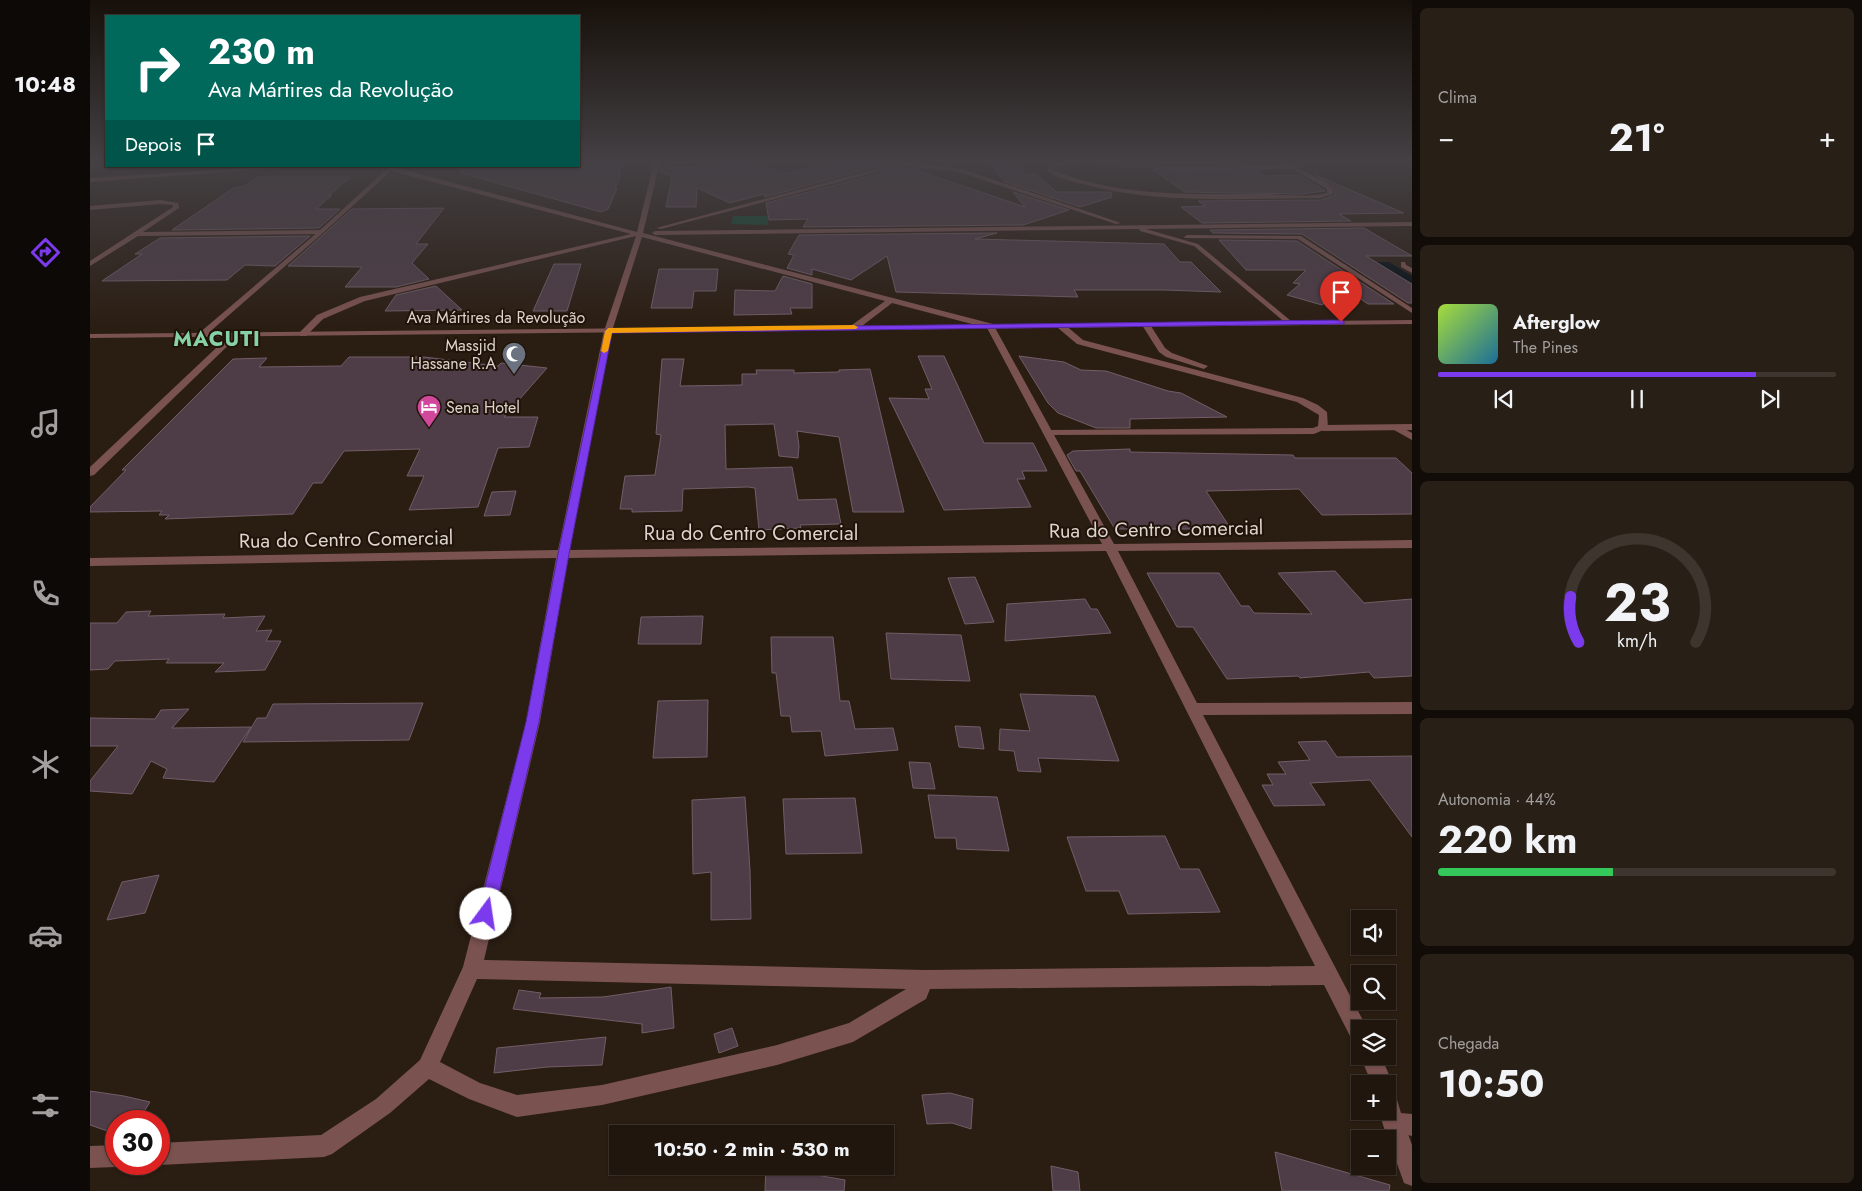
<!DOCTYPE html>
<html lang="pt">
<head>
<meta charset="utf-8">
<style>
  body { margin:0; font-family:Jost,sans-serif; background:#281f17; color:#f1f3f6; height:100vh; display:flex; flex-direction:column; font-size:19px; white-space:nowrap }
  * { box-sizing:border-box; margin:0 }
  p { font-size:16px; color:#a29f9e }
  .icon { flex:none; width:28px; height:28px; fill:none; stroke:currentColor; stroke-width:2; stroke-linecap:round; stroke-linejoin:round }
  .map { position:relative; flex:1; overflow:hidden }
  .sheet { display:flex; flex-direction:column; gap:8px; padding:8px; background:#120c08; width:450px }
  .sheet>* { flex:none }
  .banner { position:absolute; left:15px; top:15px; width:475px; height:152px; border-radius:0px; box-shadow:0 1px 4px #0004,0 0 0 1px #3d352e; background:#00695c; color:#fff; overflow:hidden }
  .buttons { position:absolute; left:1261px; top:910px; display:grid; gap:10px }
  .buttons a { display:grid; place-items:center; width:45px; height:45px; border-radius:0px; background:#20160e; box-shadow:0 1px 4px #0004,0 0 0 1px #3d352e; font-size:25px }
  .speed { position:absolute; left:15px; top:1110px; display:flex; gap:10px; font-size:25px; font-weight:700; text-align:center }
  .speed>* { display:grid; place-content:center; width:65px; height:65px; border-radius:50%; background:#20160e; box-shadow:0 1px 4px #0004,0 0 0 1px #3d352e; line-height:1 }
  .speed .limit { border:8px solid #d22; background:#fff; color:#111 }
  .pin { position:absolute; display:grid; place-items:center; width:42px; height:42px; color:#fff; margin:-51px -21px; border-radius:50% 50% 50% 0; rotate:-45deg; box-shadow:0 0 5px #0007 }
  .pin .icon { rotate:45deg }
  .me { position:absolute; width:55px; margin:-28px; rotate:14deg; stroke-linejoin:round; filter:drop-shadow(0 0 4px #0008) }
  .turn { display:flex; align-items:center; gap:18px; height:105px; padding:0 20px; font-size:22px }
  .turn .icon { width:65px; height:65px; stroke-width:2.5 }
  .turn b { display:block; font-size:35px; line-height:42px }
  .then { display:flex; align-items:center; height:48px; padding:0 20px; background:#0003; gap:10px; font-size:19px }
  .big { font-size:38px; font-weight:700; line-height:1.1 }
  .sheet .card { flex:1; display:flex; flex-direction:column; justify-content:center; gap:8px; min-width:0; padding:0 18px; border-radius:8px; background:#281f17 }
  .sheet .dial { align-items:center; gap:0 }
  .dial svg { height:130px; overflow:visible; fill:none; stroke:#3d352e; stroke-width:7; stroke-linecap:round; text-anchor:middle }
  .dial text { fill:#f1f3f6; stroke:none }
  .song { display:flex; align-items:center; gap:15px }
  .cover { width:60px; height:60px; border-radius:8px; background:linear-gradient(135deg,hsl(80 70% 55%),hsl(200 70% 35%)) }
  .played { height:5px; border-radius:2px; background:linear-gradient(90deg,#7c3aed 80%,#3d352e 80%) }
  .keys { display:flex; justify-content:space-around; direction:ltr }
  .heat { display:flex; justify-content:space-between; align-items:center; font-size:28px; direction:ltr }
  .charge { height:8px; border-radius:4px; background:linear-gradient(90deg,#34c759 44%,#3d352e 0) }
  .trip { position:absolute; left:519px; top:1125px; width:285px; height:50px; border-radius:0px; background:#20160e; box-shadow:0 1px 4px #0004,0 0 0 1px #3d352e; font-weight:700; line-height:50px; text-align:center }
  main { display:flex; flex:1; min-height:0 }
  .dock { display:flex; flex-direction:column; width:90px; justify-content:space-around; align-items:center; background:#0d0906; color:#a29f9e }
  .dock .icon { width:35px; height:35px }
  .dock .on { color:#7c3aed }
  .dock b { font-size:22px; color:#f1f3f6 }
  .map>svg:first-child { display:block }
  .green { fill:#08492d }
  .water { fill:#020f15 }
  .building { fill:#4e3c46; stroke:#715e68 }
  .lines { fill:none; stroke-linecap:round; stroke-linejoin:round }
  .service { fill:#7a5250; fill-rule:evenodd }
  .minor { fill:#7a5250; fill-rule:evenodd }
  .tertiary { fill:#7a5250; fill-rule:evenodd }
  .route { fill:#7c3aed; stroke:#51269a }
  .slow { fill:#f59e0b }
  .labels { text-anchor:middle; stroke-width:4; stroke-linejoin:round; paint-order:stroke }
  .far-street-label { font-size:16px; fill:#ddd4cd; stroke:#201309 }
  .far-poi-label { font-size:16px; fill:#ddd4cd; stroke:#201309; text-anchor:end }
  .street-label { font-size:20px; fill:#ddd4cd; stroke:#201309 }
  .far-district-label { font-size:21px; font-weight:bold; letter-spacing:1px; fill:#86d2a5; stroke:#201309 }
</style>
</head>
<body>
<main>
<nav class="dock">
<b>10:48</b>
<svg class="icon on" aria-label="directions" viewBox="0 0 24 24"><path d="M12 3l9 9-9 9-9-9zM9 14v-3h6M13 9l2 2-2 2"/></svg>
<svg class="icon" aria-label="music" viewBox="0 0 24 24"><path d="M9 18V5l10-2v13"/><circle cx="6" cy="18" r="3"/><circle cx="16" cy="16" r="3"/></svg>
<svg class="icon" aria-label="phone" viewBox="0 0 24 24"><path d="M5 4h4l2 5-3 2q2 4 5 5l2-3 5 2v4C11 20 4 13 5 4z"/></svg>
<svg class="icon" aria-label="climate" viewBox="0 0 24 24"><path d="M12 3v18M4 7l16 10M4 17L20 7"/></svg>
<svg class="icon" aria-label="car" viewBox="0 0 24 24"><path d="M5 17H2v-5l4-1 3-4h7l3 4 3 1v5h-3M9 17h6M6 11h13"/><circle cx="7" cy="17" r="2"/><circle cx="17" cy="17" r="2"/></svg>
<svg class="icon" aria-label="filters" viewBox="0 0 24 24"><path d="M4 7h16M4 17h16"/><circle cx="9" cy="7" r="2"/><circle cx="15" cy="17" r="2"/></svg>
</nav>
<div class="map">
<svg width="1322" height="1191" viewBox="0 0 1322 1191">
  <rect width="100%" height="100%" fill="#2a1d12"/>
  <polygon class="green" points="643,216 678,216 678,225 641,224"/>
  <polygon class="water" points="1286,262 1299,262 1322,276 1322,283 1315,283 1308,276"/>
  <g class="building">
    <polygon points="496,162 532,162 528,175 531,175 525,189 527,189 518,209 511,212 371,173 372,166 495,166"/>
    <polygon points="646,162 661,162 695,174 744,162 803,162 675,197 674,194 640,203 607,188 606,207 576,207 582,177 570,171 571,168 615,167 617,163"/>
    <polygon points="899,162 924,162 935,174 947,174 966,192 1021,192 1022,197 990,207 915,182"/>
    <polygon points="1050,162 1150,162 1153,163 1077,164"/>
    <polygon points="811,168 823,169 935,207 923,192 979,210 933,225 713,227 718,219 679,220 676,203"/>
    <polygon points="1063,170 1167,171 1175,176 1209,175 1235,191 1212,194 1095,192"/>
    <polygon points="1225,175 1314,213 1249,214 1261,221 1112,223 1091,207 1116,206 1108,201 1231,200 1245,195 1244,188"/>
    <polygon points="169,177 261,177 239,195 242,195 226,209 250,209 229,228 82,230 145,187 153,187"/>
    <polygon points="354,208 326,244 338,244 322,263 339,279 306,287 255,287 272,267 198,266 262,209"/>
    <polygon points="1274,228 1322,256 1276,256 1322,284 1322,303 1318,303 1212,234 1123,233 1120,230"/>
    <polygon points="907,233 885,239 1074,244 1090,262 1101,262 1131,292 1074,290 984,290 988,297 806,292 797,256 761,280 722,269 722,275 697,268 704,255 698,254 709,235"/>
    <polygon points="220,236 185,266 155,265 137,280 12,281 52,254 45,254 70,238"/>
    <polygon points="1129,240 1207,241 1304,304 1278,304 1253,287 1232,305 1197,295 1210,284 1203,283 1216,270 1156,270"/>
    <polygon points="464,264 491,264 477,311 443,311"/>
    <polygon points="569,269 628,269 626,291 604,291 602,308 561,308"/>
    <polygon points="693,276 722,284 722,308 700,308 702,314 644,315 645,290 685,291"/>
    <polygon points="346,286 372,310 295,311 306,295"/>
    <polygon points="828,356 854,356 894,443 943,443 957,471 932,471 935,479 927,479 941,507 854,510 799,398 839,399 835,389 842,389"/>
    <polygon points="929,356 974,362 991,370 1016,371 1078,391 1091,393 1137,417 1040,419 1040,428 1006,428 968,413 958,403"/>
    <polygon points="259,357 334,357 408,366 411,363 457,368 414,417 448,417 439,447 408,448 388,507 319,510 334,476 317,476 330,449 254,451 232,483 223,483 203,514 75,519 79,515 69,515 72,511 0,512 0,507 36,470 32,470 143,359 177,358 169,367 251,366"/>
    <polygon points="572,359 594,359 590,386 652,385 652,374 667,374 666,370 704,370 704,373 749,372 749,370 780,369 814,512 763,512 749,437 707,431 709,446 708,458 689,456 684,424 635,425 636,469 702,467 708,500 746,499 751,524 710,525 711,528 669,530 665,488 658,487 593,489 592,511 542,512 542,509 530,509 535,476 565,475 571,435 566,434"/>
    <polygon points="1040,449 1040,452 1203,455 1205,458 1306,458 1322,473 1322,514 1232,515 1209,489 1116,491 1141,529 1025,529 990,471 986,471 977,455 983,451"/>
    <polygon points="426,491 420,515 394,516 402,492"/>
    <polygon points="1245,571 1274,603 1322,599 1322,676 1284,678 1279,672 1210,678 1208,676 1137,679 1103,627 1087,627 1057,573 1129,573 1151,606 1159,606 1164,613 1222,614 1188,573"/>
    <polygon points="885,577 904,622 875,624 858,578"/>
    <polygon points="995,599 1001,609 1007,609 1021,633 915,641 917,604"/>
    <polygon points="61,611 58,616 135,614 133,618 175,616 166,631 182,630 176,641 191,641 175,670 125,672 134,663 76,663 79,659 25,661 18,669 0,670 0,623 27,623 36,612"/>
    <polygon points="613,616 611,644 548,644 551,617"/>
    <polygon points="796,633 871,635 880,681 801,679"/>
    <polygon points="681,637 743,637 750,701 759,701 765,729 803,728 808,750 735,756 731,731 702,732 700,716 691,716 686,673 682,673"/>
    <polygon points="930,694 1005,696 1029,761 948,758 951,772 928,771 924,751 909,750 910,729 940,731"/>
    <polygon points="618,700 617,757 563,758 568,701"/>
    <polygon points="333,703 319,740 153,742 167,718 176,718 183,704"/>
    <polygon points="99,709 82,728 161,727 124,782 73,778 77,769 61,761 42,794 0,791 0,781 28,746 0,746 0,718 65,719 71,710"/>
    <polygon points="865,726 890,727 894,749 869,747"/>
    <polygon points="1236,741 1247,757 1322,756 1322,837 1280,780 1220,783 1235,805 1184,806 1172,785 1183,785 1177,774 1196,774 1188,762 1220,760 1208,742"/>
    <polygon points="819,762 840,763 845,789 823,788"/>
    <polygon points="838,795 907,797 919,851 867,849 866,838 845,838"/>
    <polygon points="655,797 660,870 661,919 621,920 621,872 603,874 602,800"/>
    <polygon points="765,798 772,853 696,854 693,799"/>
    <polygon points="1075,836 1090,869 1109,869 1130,912 1038,914 1029,891 996,891 977,837"/>
    <polygon points="69,875 55,913 17,920 32,882"/>
    <polygon points="581,987 584,1028 552,1033 552,1024 423,1009 429,990 451,993 449,998 513,997"/>
    <polygon points="642,1028 648,1046 629,1053 624,1034"/>
    <polygon points="516,1037 512,1065 457,1067 404,1073 407,1048"/>
    <polygon points="0,1091 34,1096 60,1102 48,1121 26,1121 26,1134 0,1125"/>
    <polygon points="860,1093 883,1099 881,1129 862,1123 837,1124 832,1095"/>
    <polygon points="1185,1152 1300,1185 1299,1191 1192,1191"/>
    <polygon points="676,1166 709,1166 709,1172 755,1180 754,1191 675,1191"/>
    <polygon points="961,1166 988,1172 990,1191 963,1191"/>
  </g>
  <g class="lines">
    <g class="service">
      <polygon points="70,200 88,203 89,208 53,232 231,230 234,232 231,234 48,236 0,266 0,261 83,207 83,205 70,204 0,210 0,206"/>
      <polygon points="1097,235 1211,236 1322,308 1322,313 1208,239 1095,238 1094,237"/>
      <polygon points="1311,262 1315,262 1316,265 1322,268 1322,273 1311,267"/>
      <polygon points="1053,323 1059,323 1075,348 1082,353 1118,366 1114,369 1076,357 1069,352 1052,325"/>
      <polygon points="968,324 974,324 993,340 1213,398 1228,405 1237,412 1238,428 1224,434 956,435 956,431 959,430 1223,428 1228,426 1229,415 1207,402 987,344 968,328"/>
      <polygon points="1307,425 1322,433 1322,440 1304,430 1302,428"/>
      <polygon points="1303,1111 1311,1114 1322,1145 1322,1186 1314,1183 1292,1122 1295,1114"/>
    </g>
    <g class="minor">
      <path d="M564,162H570L553,233L903,324L1024,544L1322,540V548L1028,551L1107,703L1322,702V714L1113,715L1277,1028L1270,1029V1045L1263,1042L1234,985L840,989L836,999L763,1042L687,1065L512,1105L427,1117L379,1099L339,1079L300,1113L242,1154L234,1157L69,1165L66,1164H69V1143L231,1135L286,1099L330,1060L373,967L436,722L466,558L0,566V558L468,550L514,331L546,236L275,301L233,319L216,336H210V332L227,315L270,297L541,234L301,171L233,233L115,336L108,334L229,231L300,166L547,232ZM552,237L795,301L762,325V329H768L802,303L897,328L1012,544L480,550L522,331ZM1016,551L1225,966L835,970L394,960L450,722L478,558ZM387,979L816,989L759,1023L687,1045L512,1085L427,1095L390,1083L350,1062Z"/>
      <polygon points="811,162 872,169 1031,223 1026,224 866,171 811,166 571,229 566,228"/>
      <path d="M978,162H992L963,167V170C1028,197 1099,194 1169,194C1191,194 1216,198 1237,193V189L1202,169L1077,170L996,162L1077,166L1196,165L1191,162H1198L1236,183L1243,189V194L1231,198C1154,198 1073,205 997,185C984,182 968,179 957,171L958,165Z"/>
      <polygon points="191,166 222,166 0,182 0,178"/>
      <polygon points="1322,222 1322,226 1056,229 1108,244 1201,321 1201,325 1198,325 1104,246 1050,231 1049,229 565,235 562,233 565,231"/>
      <polygon points="143,332 150,334 4,475 0,476 0,467"/>
      <polygon points="1322,424 1322,430 1233,431 1228,428 1233,425"/>
      <polygon points="1270,1056 1291,1056 1303,1084 1301,1091 1305,1093 1311,1113 1322,1114 1322,1136 1295,1130 1290,1111 1298,1111 1298,1084 1282,1084"/>
      <polygon points="26,1145 26,1164 34,1164 26,1167 0,1168 0,1146"/>
    </g>
    <polygon class="tertiary" points="1322,320 1322,324 0,338 0,334"/>
  </g>
  <linearGradient id="sky" x2="0" y2="1"><stop stop-color="#17100a"/><stop offset="0.49" stop-color="#444044"/><stop offset="1" stop-color="#444044" stop-opacity="0"/></linearGradient>
  <rect width="1322" height="329" fill="url(#sky)"/>
  <polygon class="route" points="1251,320 1254,321 1254,324 522,333 479,554 449,722 404,914 402,920 396,922 390,920 388,914 436,722 468,554 516,329"/>
  <polygon class="slow" points="764,325 768,327 766,329 522,333 518,351 514,353 511,351 515,331 518,328"/>
  <defs>
    <symbol id="mosque-pin" viewBox="-11 -11 22 30"><path d="M0 17L-7.5 6A9.5 9.5 0 1 1 7.5 6Z" fill="#6b7280" stroke="#201309"/><path d="M3.5-4.9A6 6 0 1 0 3.5 4.9A5 5 0 1 1 3.5-4.9Z" fill="#fff"/></symbol>
    <symbol id="hotel-pin" viewBox="-11 -11 22 30"><path d="M0 17L-7.5 6A9.5 9.5 0 1 1 7.5 6Z" fill="#d1479c" stroke="#201309"/><path d="M-6-4.5h1.5V1H6V5H4.5V3h-9V5H-6ZM-4 0a1.8 1.8 0 1 1 3.6 0ZM.5 0V-2.5h3Q6-2.5 6 0Z" fill="#fff"/></symbol>
  </defs>
  <g fill-rule="evenodd">
    <use href="#mosque-pin" x="410" y="340" width="28" height="38"/>
    <use href="#hotel-pin" x="325" y="393" width="28" height="38"/>
  </g>
  <g class="labels">
    <g class="far-street-label">
      <text x="406" y="323">Ava Mártires da Revolução</text>
    </g>
    <g class="far-poi-label">
      <text x="406" y="351">Massjid<tspan x="406" dy="18">Hassane R.A</tspan></text>
      <text x="356" y="413" text-anchor="start">Sena Hotel</text>
    </g>
    <g class="street-label">
      <text transform="translate(1066 529) rotate(-1)" y="7">Rua do Centro Comercial</text>
      <text x="661" y="540">Rua do Centro Comercial</text>
      <text transform="translate(256 539) rotate(-1)" y="7">Rua do Centro Comercial</text>
    </g>
    <g class="far-district-label">
      <text x="127" y="346">MACUTI</text>
    </g>
  </g>
</svg>
<div class="buttons">
<a><svg class="icon" aria-label="sound" viewBox="0 0 24 24"><path d="M4 9h4l5-4v14l-5-4H4zM17 9q2 3 0 6"/></svg></a>
<a><svg class="icon" aria-label="search" viewBox="0 0 24 24"><circle cx="10" cy="10" r="6"/><path d="M15 15l6 6"/></svg></a>
<a><svg class="icon" aria-label="layers" viewBox="0 0 24 24"><path d="M12 4l9 5-9 5-9-5zM3 14l9 5 9-5"/></svg></a>
<a>+</a>
<a>−</a>
</div>
<div class="speed"><div class="limit">30</div></div>
<div class="pin" style="left:1251px;top:322px;background:#d93025"><svg class="icon" aria-label="arrive" viewBox="0 0 24 24"><path d="M6 21V4h12l-3 4 3 4H6"/></svg></div>
<svg class="me" style="left:396px;top:914px" viewBox="-20 -20 40 40"><circle r="19" fill="#fff"/><path d="M0-13L10 11 0 6-10 11z" fill="#7c3aed"/></svg>
<div class="trip">10:50 · 2 min · 530 m</div>
<div class="banner">
<div class="turn"><svg class="icon" aria-label="right" viewBox="0 0 24 24"><path d="M7 20v-9h11M14 6l5 5-5 5"/></svg><div><b>230 m</b>Ava Mártires da Revolução</div></div>
<div class="then">Depois<svg class="icon" aria-label="arrive" viewBox="0 0 24 24"><path d="M6 21V4h12l-3 4 3 4H6"/></svg></div>
</div>
</div>
<section class="sheet">
<div class="card"><p>Clima</p>
<div class="heat"><a>−</a><b class="big">21°</b><a>+</a></div>
</div>
<div class="card">
<div class="song"><i class="cover"></i><div><b>Afterglow</b><p>The Pines</p></div></div>
<div class="played"></div>
<div class="keys"><svg class="icon" aria-label="previous" viewBox="0 0 24 24"><path d="M18 5L8 12l10 7zM5 5v14"/></svg><svg class="icon" aria-label="pause" viewBox="0 0 24 24"><path d="M8 5v14M16 5v14"/></svg><svg class="icon" aria-label="next" viewBox="0 0 24 24"><path d="M6 5l10 7-10 7zM19 5v14"/></svg></div>
</div>
<div class="card dial"><svg viewBox="0 0 100 80">
<path d="M14 69A42 42 0 1 1 86 69"/>
<path d="M14 69A42 42 0 0 1 9 41" stroke="#7c3aed"/>
<text x="50" y="56" font-size="32" font-weight="700">23</text>
<text x="50" y="72" font-size="11">km/h</text>
</svg></div>
<div class="card"><p>Autonomia · 44%</p><b class="big">220 km</b><div class="charge"></div></div>
<div class="card"><p>Chegada</p><b class="big">10:50</b></div>
</section>
</main>
</body>
</html>
